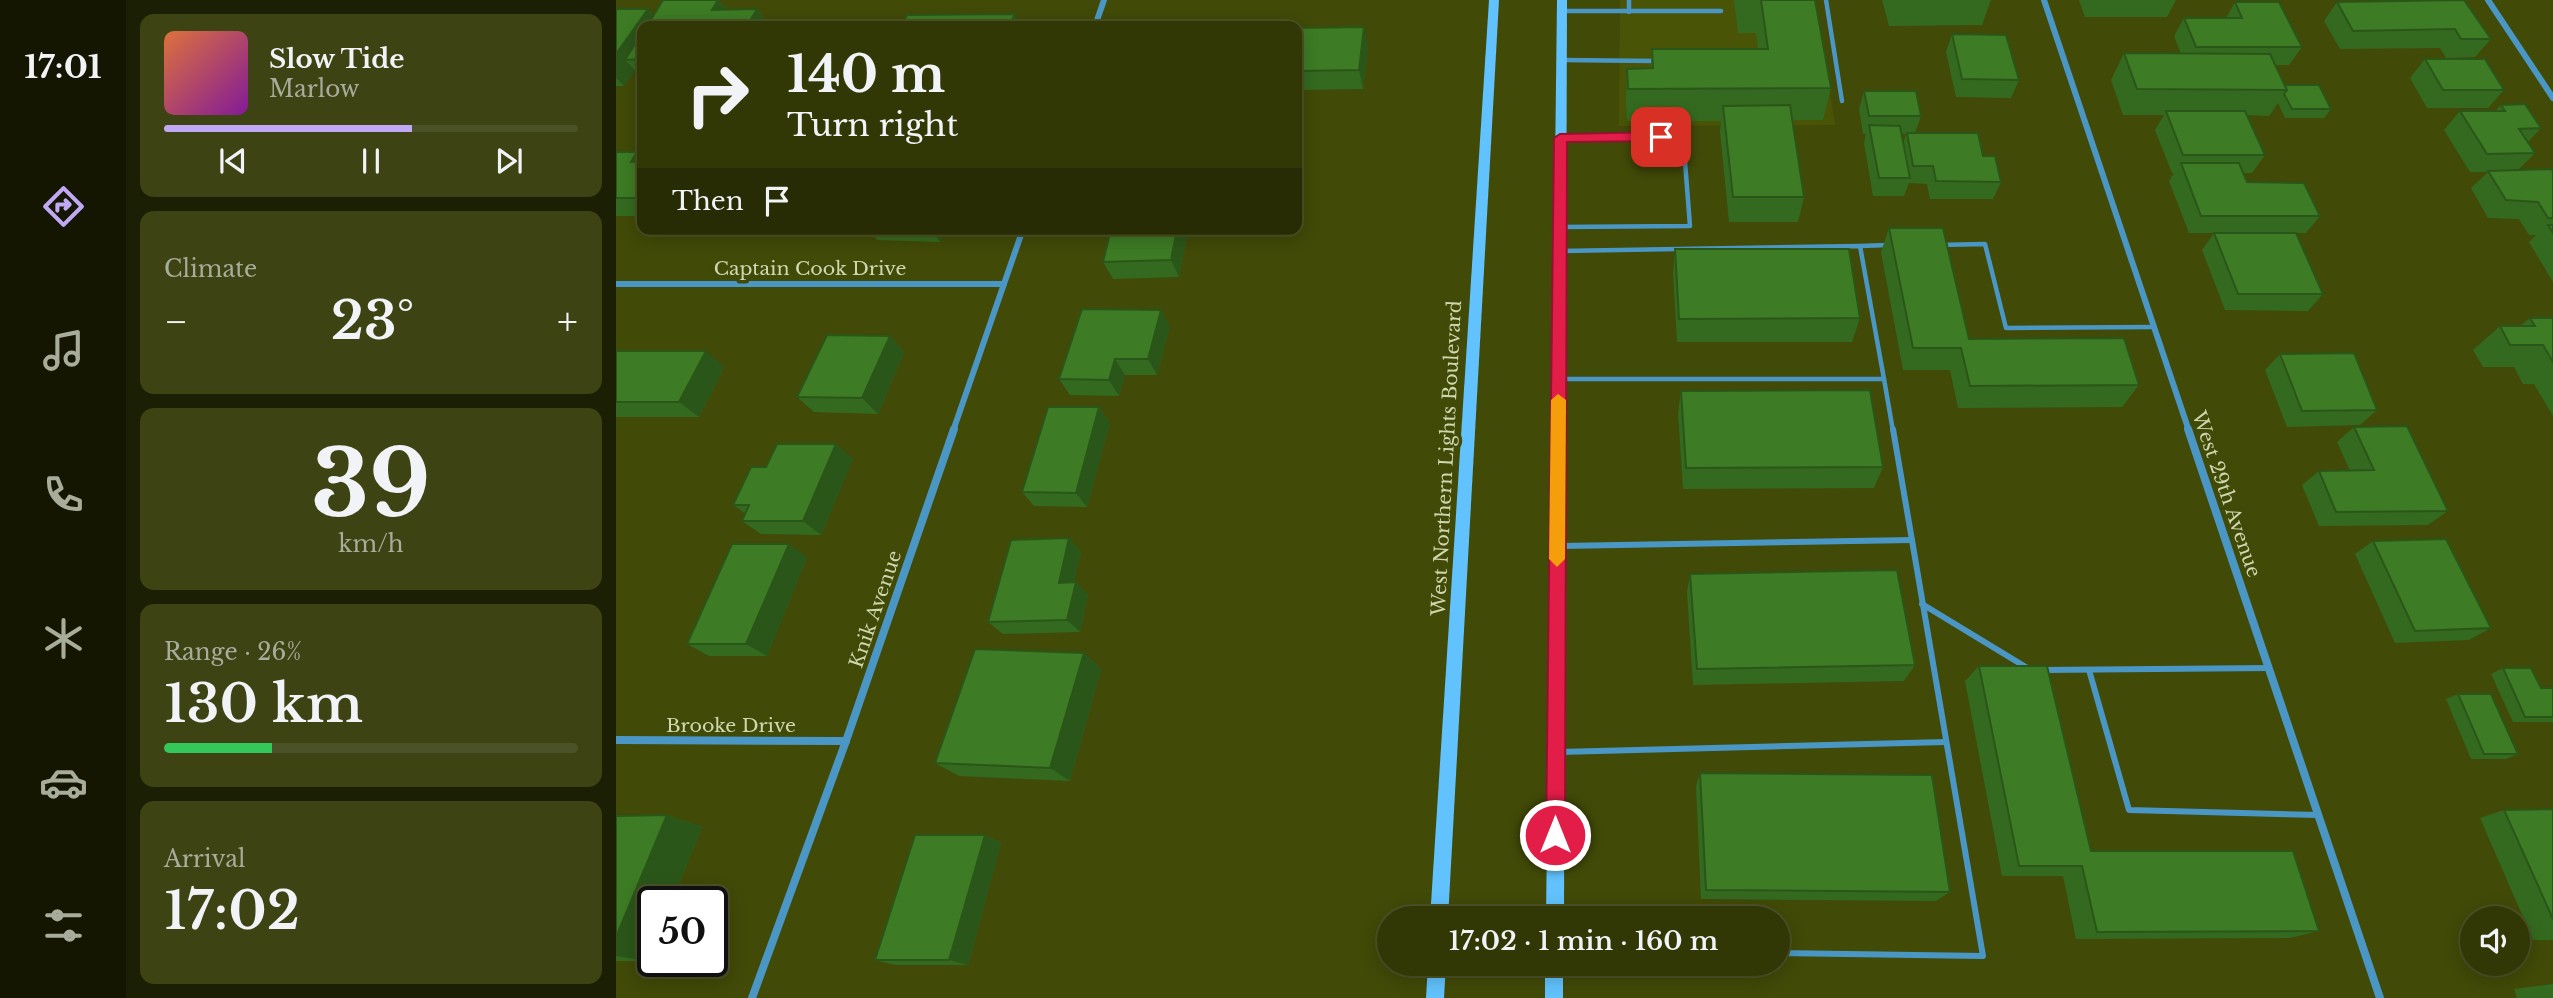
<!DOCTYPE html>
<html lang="en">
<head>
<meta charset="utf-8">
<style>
  body { margin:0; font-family:"Libre Baskerville",serif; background:#3d4313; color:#f1f3f6; height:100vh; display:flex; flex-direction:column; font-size:26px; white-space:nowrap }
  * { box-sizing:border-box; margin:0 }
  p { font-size:23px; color:#a8ac9a }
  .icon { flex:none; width:38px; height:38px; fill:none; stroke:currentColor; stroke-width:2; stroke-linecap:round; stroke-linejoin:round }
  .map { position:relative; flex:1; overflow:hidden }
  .details { display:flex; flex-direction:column; gap:14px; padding:14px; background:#1b1f03; width:490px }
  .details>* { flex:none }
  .banner { position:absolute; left:21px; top:21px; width:665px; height:214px; border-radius:14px; box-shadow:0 4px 18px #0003,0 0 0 2px #4c5227; background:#313805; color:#f1f3f6; overflow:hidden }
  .controls { position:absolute; left:1844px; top:906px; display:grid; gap:14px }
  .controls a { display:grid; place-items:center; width:70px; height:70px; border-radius:50%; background:#313805; box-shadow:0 4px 18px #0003,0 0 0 2px #4c5227; font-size:35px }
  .speed { position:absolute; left:21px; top:886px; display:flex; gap:14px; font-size:35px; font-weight:700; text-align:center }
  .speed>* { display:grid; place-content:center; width:91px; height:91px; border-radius:50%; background:#313805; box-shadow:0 4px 18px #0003,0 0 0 2px #4c5227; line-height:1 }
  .speed .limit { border:4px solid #111; border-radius:10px; background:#fff; color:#111 }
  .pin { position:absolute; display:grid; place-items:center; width:60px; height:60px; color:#fff; margin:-30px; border-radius:14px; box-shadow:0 4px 10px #0006 }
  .me { position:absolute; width:77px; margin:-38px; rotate:0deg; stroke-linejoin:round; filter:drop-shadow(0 0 5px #0008) }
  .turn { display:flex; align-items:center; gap:24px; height:147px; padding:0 35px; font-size:32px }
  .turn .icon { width:91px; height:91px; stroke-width:2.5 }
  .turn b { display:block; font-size:49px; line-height:60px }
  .then { display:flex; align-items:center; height:66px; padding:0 35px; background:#0003; gap:14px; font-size:26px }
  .big { font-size:52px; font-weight:600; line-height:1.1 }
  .details .tile { flex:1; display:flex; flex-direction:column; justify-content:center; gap:10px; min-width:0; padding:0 24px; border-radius:14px; background:#3d4313 }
  .details .dial { align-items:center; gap:0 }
  .dial b { font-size:91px; line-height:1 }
  .song { display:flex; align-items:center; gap:21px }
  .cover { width:84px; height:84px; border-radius:10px; background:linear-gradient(135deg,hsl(20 70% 55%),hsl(290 70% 35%)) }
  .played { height:7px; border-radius:4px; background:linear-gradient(90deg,#c0a8f4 60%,#4c5227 60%) }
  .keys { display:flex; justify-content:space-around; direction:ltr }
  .heat { display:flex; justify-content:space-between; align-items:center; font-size:38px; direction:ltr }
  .charge { height:10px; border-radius:5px; background:linear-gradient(90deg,#34c759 26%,#4c5227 0) }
  .trip { position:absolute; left:761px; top:906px; width:413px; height:70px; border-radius:35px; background:#313805; box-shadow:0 4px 18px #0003,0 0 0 2px #4c5227; font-weight:600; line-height:70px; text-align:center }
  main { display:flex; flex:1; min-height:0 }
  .tab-bar { display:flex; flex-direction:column; width:126px; justify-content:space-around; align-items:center; background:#141602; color:#a8ac9a }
  .tab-bar .icon { width:49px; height:49px }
  .tab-bar .on { color:#c0a8f4 }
  .tab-bar b { font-size:32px; color:#f1f3f6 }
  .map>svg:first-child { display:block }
  .built { fill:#4a5407 }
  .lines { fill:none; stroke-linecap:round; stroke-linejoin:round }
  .lane-far1 { stroke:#4a97c6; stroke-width:4.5 }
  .lane { stroke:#4a97c6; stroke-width:6 }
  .street-far1 { stroke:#4a97c6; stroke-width:6 }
  .street { stroke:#4a97c6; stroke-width:8 }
  .secondary { fill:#61c2fd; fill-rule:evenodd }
  .wall { fill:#346a1f; fill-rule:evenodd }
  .shaded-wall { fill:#2b5619 }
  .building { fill:#3d7b24; stroke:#2b5619; stroke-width:2 }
  .route { fill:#e11d48; stroke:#92132f; stroke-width:2 }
  .slow { fill:#f59e0b }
  .labels { text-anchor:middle; stroke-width:7; stroke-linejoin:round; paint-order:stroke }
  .street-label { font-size:19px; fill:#ced7af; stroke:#414a07 }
</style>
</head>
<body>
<main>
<nav class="tab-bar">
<b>17:01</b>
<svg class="icon on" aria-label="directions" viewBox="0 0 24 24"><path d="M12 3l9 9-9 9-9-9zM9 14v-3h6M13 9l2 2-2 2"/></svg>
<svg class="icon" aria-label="music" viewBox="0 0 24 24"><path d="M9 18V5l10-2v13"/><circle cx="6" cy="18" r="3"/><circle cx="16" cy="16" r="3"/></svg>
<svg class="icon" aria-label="phone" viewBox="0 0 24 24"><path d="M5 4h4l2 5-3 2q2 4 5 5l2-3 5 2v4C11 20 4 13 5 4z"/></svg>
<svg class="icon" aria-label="climate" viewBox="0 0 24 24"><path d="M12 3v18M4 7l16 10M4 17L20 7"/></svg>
<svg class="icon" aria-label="car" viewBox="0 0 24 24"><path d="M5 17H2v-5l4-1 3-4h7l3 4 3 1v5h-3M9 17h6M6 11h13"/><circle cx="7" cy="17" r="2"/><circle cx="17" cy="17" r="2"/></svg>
<svg class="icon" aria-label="filters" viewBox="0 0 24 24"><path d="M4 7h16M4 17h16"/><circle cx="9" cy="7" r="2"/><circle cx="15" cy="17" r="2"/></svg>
</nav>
<section class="details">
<div class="tile">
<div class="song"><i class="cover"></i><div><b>Slow Tide</b><p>Marlow</p></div></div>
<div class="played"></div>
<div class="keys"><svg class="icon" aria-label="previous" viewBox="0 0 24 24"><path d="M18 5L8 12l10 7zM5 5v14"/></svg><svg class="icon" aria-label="pause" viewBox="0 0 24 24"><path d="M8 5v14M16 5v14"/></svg><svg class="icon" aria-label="next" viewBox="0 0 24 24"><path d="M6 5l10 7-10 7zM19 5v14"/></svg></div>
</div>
<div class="tile"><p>Climate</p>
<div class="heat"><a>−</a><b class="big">23°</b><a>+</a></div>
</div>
<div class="tile dial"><b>39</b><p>km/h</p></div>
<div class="tile"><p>Range · 26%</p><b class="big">130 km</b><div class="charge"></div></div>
<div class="tile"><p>Arrival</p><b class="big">17:02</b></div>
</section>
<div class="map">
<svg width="1937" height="998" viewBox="0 0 1937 998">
  <rect width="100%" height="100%" fill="#414a07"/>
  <polygon class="built" points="1004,0 1199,0 1219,125 1003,126"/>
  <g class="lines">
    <g class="lane-far1">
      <polyline points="1013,0 1013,12"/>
      <polyline points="1210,0 1226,101"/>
      <polyline points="946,11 1105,11"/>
      <polyline points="945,60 1040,61"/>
      <polyline points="943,227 1074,226 1067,136 944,138"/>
      <polyline points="1323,245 1369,244 1390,328 1538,327"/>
      <polyline points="1244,246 1272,245"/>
      <polyline points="945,251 1244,246 1268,379 945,379"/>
      <polyline points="1268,379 1277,431"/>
    </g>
    <g class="lane">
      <polyline points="944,546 1296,540"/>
      <polyline points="1306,604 1413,669"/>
      <polyline points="1426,670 1653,668"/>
      <polyline points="1473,670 1513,810 1703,815"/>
      <polyline points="943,752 1330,742"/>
      <polyline points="1162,953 1367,956 1277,429"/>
    </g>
    <g class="street-far1">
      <polyline points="1428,0 1573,431"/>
      <polyline points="1872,0 1937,98"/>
      <polyline points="479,26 488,0"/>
      <polyline points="0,284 388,284"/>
      <polyline points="337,431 407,229"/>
    </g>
    <g class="street">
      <polyline points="1572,429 1764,998"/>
      <polyline points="0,740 230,741"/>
      <polyline points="136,998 230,741 338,429"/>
    </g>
    <g class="secondary">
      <polygon points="873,0 883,0 832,919 814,919"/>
      <polygon points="941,0 951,0 948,919 930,919"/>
      <polygon points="812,964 830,964 828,998 810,998"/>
      <rect x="929" y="964" width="18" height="34"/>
    </g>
  </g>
  <g class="wall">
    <polygon points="103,0 111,10 141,9 154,26 26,26 26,78 19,70 8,86 0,86 0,9 32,9 38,16"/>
    <polygon points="1118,0 1199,0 1215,88 1207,120 1176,120 1188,197 1182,222 1113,222 1104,132 1105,121 1011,121 1010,101 1011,69 1035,68 1036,49 1142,49 1140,33 1122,33"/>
    <polygon points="1266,0 1375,0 1366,25 1273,26"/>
    <polygon points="1463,0 1560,0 1551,17 1469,17"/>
    <polygon points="1848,0 1875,39 1859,57 1830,58 1824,48 1724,49 1708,21 1721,2"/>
    <polygon points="1619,2 1686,47 1673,65 1659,65 1669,85 1715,109 1708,118 1669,118 1662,103 1653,116 1631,115 1649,155 1636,173 1627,173 1631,182 1704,216 1690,233 1680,233 1707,294 1692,311 1609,310 1586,250 1598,233 1573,233 1553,181 1558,173 1556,173 1539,130 1548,115 1507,115 1495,80 1508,53 1565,54 1558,36 1568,18 1610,18"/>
    <polygon points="681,28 752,46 747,89 681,90"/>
    <polygon points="1336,34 1403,80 1395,98 1340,97 1330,52"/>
    <polygon points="1809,59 1888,90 1872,108 1811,108 1794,78"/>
    <path d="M1248,91L1305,116L1299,133L1367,156L1385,182L1377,199H1314L1311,184L1293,183L1288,196H1257L1248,143L1250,134H1247L1243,109ZM1285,134H1290L1287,144Z"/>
    <polygon points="1885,105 1925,128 1912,142 1919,153 1902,170 1937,172 1937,282 1913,242 1920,235 1913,235 1903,219 1872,218 1855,188 1872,172 1854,172 1828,130 1844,111 1879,111"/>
    <polygon points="0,152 26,157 26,216 0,216"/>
    <polygon points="1273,228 1353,339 1523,385 1506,407 1342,408 1334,370 1287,370 1265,252"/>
    <polygon points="252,229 329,229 324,242 261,240"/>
    <polygon points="495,229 568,229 571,235 563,277 497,279 487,262"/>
    <polygon points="1059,249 1244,318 1236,342 1061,342 1057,274"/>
    <polygon points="1914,318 1937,318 1937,416 1918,384 1907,384 1898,367 1867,367 1857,350 1884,326 1904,326"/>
    <polygon points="554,326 541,375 509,375 503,396 454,395 443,379"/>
    <polygon points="274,336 288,352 262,414 198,412 181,397"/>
    <polygon points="0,351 108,367 83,417 0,417"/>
    <polygon points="1664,354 1761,410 1744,425 1671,427 1649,370"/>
    <polygon points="1065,391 1267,467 1258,488 1067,489 1062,413"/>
    <polygon points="483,407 494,423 471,507 418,506 406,492"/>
    <polygon points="1738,427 1832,511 1812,525 1703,526 1686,485 1703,471 1734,471 1721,442"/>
    <polygon points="237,459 205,535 145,534 126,521 129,513 117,505 150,467"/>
    <polygon points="453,538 465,552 458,582 460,582 472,595 464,632 387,634 372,622"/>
    <polygon points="1757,541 1875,628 1853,640 1779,643 1739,554"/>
    <polygon points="191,557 151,656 93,656 71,644"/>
    <polygon points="1074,574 1299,665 1288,681 1077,685 1071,592"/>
    <polygon points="468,653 485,669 454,781 343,776 319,763"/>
    <polygon points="1363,666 1475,851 1703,931 1674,938 1460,939 1447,876 1386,876 1349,681"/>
    <polygon points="1887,668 1925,688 1937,688 1937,722 1897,722 1875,674"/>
    <polygon points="1842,694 1902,754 1890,759 1855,759 1830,699"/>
    <polygon points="1084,773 1334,892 1320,901 1085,899 1080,786"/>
    <polygon points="1937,809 1937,940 1917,940 1864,818 1888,810"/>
    <polygon points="51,815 86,827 32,961 0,961 0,816"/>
    <polygon points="369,835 385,843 352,965 279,965 259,960"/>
    <polygon points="1937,984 1937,998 1901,998 1898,989"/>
  </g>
  <g class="shaded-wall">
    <polygon points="102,0 103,0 123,26 96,10"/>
    <polygon points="32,9 46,26 26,26 26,60 9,60 19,70 8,86 0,78 0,54"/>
    <polygon points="141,9 154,26 131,26"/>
    <polygon points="399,14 405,26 393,26"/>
    <polygon points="748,27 752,46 747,89 743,70"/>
    <polygon points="21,152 26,157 26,173 15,162"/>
    <polygon points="315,229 329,229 324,242"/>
    <polygon points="561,229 568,229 571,235 563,277 555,260"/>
    <polygon points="545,310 554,326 541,375 532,359"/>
    <polygon points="274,336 288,352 262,414 246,398"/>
    <polygon points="90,351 108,367 83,417 63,402"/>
    <polygon points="499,359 509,375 503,396 493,380"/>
    <polygon points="483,407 494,423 471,507 460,493"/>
    <polygon points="220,444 237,459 205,535 187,521"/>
    <polygon points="453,538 465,552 455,595 443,583"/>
    <polygon points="173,544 191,557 151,656 130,644"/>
    <polygon points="460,582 472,595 464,632 451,620"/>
    <polygon points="468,653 485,669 454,781 434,768"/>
    <polygon points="51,815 86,827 56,901 37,901 37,949 32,961 0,956 0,937"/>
    <polygon points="369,835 385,843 352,965 333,960"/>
  </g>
  <g class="building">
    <polygon points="47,0 102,0 96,10 141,9 131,26 31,26"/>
    <polygon points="1145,0 1199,0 1215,88 1012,89 1011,69 1037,68 1036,49 1152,49"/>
    <polygon points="1848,0 1875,39 1845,39 1839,29 1737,31 1721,2"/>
    <polygon points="1619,2 1663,2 1686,47 1580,47 1568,18 1626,18"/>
    <polygon points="0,9 32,9 0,54"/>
    <polygon points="399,14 393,26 286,26 291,15"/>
    <polygon points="264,23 263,26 172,26 174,24"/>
    <polygon points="748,27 743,70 681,71 681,28"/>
    <polygon points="26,33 26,59 9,60"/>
    <polygon points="1336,34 1390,35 1403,80 1346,79"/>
    <polygon points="1508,53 1654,54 1671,90 1521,89"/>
    <polygon points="1809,59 1869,59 1888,90 1827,90"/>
    <polygon points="1669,85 1703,85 1715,109 1676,109 1668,94 1671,90"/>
    <polygon points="1248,91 1300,91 1305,116 1253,116"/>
    <polygon points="1909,104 1925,128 1903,129 1919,153 1871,154 1844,111 1889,111 1885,105"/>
    <polygon points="1174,105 1188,197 1117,197 1107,106"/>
    <polygon points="1550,111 1629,111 1649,155 1567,155"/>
    <polygon points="1253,125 1284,126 1294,178 1263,178"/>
    <polygon points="1291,133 1362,133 1367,156 1379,156 1385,182 1320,181 1317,166 1297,166"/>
    <polygon points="0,152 21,152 15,162 26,162 26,198 0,198"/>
    <polygon points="1565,163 1623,163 1631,182 1688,183 1704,216 1585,216"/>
    <polygon points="1936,169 1937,172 1937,218 1932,218 1922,202 1890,200 1872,171"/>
    <polygon points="1932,225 1937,225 1937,233"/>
    <polygon points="1273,228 1327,228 1353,339 1508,338 1523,385 1354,386 1345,348 1297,348"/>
    <polygon points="495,229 561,229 555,260 487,262"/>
    <polygon points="1598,233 1680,233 1707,294 1622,294"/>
    <polygon points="1059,249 1233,249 1244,318 1063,319"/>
    <polygon points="466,309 545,310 532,359 499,359 493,380 443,379"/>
    <polygon points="1914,318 1937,318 1937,362 1927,345 1894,345 1884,326 1919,326"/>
    <polygon points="211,335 274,336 246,398 181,397"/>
    <polygon points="0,351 90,351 63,402 0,402"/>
    <polygon points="1738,353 1761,410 1686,411 1664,354"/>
    <polygon points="1254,390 1267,467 1070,468 1065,391"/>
    <polygon points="432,407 483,407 460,493 406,492"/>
    <polygon points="1791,426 1832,511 1720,512 1703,471 1758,470 1738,427"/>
    <polygon points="161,444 220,444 187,521 126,521 133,505 117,505 135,467 150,467"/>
    <polygon points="453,538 443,583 460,582 451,620 372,622 395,540"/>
    <polygon points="1830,539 1875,628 1799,631 1757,541"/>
    <polygon points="116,544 173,544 130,644 71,644"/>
    <polygon points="1281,570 1299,665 1081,669 1074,574"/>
    <polygon points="359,649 468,653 434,768 319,763"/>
    <polygon points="1363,666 1431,666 1475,851 1677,851 1703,931 1481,932 1466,866 1403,866"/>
    <polygon points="1887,668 1915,668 1925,688 1937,688 1937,717 1909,717"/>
    <polygon points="1842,694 1875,694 1902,754 1868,754"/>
    <polygon points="1084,773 1316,775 1334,892 1090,890"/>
    <polygon points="1937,809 1937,919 1888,810"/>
    <polygon points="51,815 0,937 0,816"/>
    <polygon points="299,835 369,835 333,960 259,960"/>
  </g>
  <polygon class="route" points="1045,132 1051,137 1045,141 951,142 949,835 946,842 939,845 933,842 930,835 938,138 944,134"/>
  <polygon class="slow" points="942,394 950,400 949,559 941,567 933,559 935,400"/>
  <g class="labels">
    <g class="street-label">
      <text x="194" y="275">Captain Cook Drive</text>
      <text transform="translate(830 458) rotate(-87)" y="7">West Northern Lights Boulevard</text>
      <text transform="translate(1611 494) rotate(71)" y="7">West 29th Avenue</text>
      <text transform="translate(259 609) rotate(-71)" y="7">Knik Avenue</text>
      <text x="115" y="732">Brooke Drive</text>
    </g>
  </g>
</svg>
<div class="controls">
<a><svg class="icon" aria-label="sound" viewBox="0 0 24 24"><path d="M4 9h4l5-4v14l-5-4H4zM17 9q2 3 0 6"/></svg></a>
</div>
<div class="speed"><div class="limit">50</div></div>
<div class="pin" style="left:1045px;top:137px;background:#d93025"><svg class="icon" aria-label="arrive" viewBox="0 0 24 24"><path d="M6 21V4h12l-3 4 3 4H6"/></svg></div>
<svg class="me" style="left:939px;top:835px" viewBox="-20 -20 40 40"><circle r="17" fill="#e11d48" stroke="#fff" stroke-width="3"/><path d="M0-11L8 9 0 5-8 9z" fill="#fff"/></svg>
<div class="trip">17:02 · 1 min · 160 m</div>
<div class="banner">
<div class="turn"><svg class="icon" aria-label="right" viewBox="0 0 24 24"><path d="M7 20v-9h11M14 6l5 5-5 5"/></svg><div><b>140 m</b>Turn right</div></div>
<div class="then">Then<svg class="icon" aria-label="arrive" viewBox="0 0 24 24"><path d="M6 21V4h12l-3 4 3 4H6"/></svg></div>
</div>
</div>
</main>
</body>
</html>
